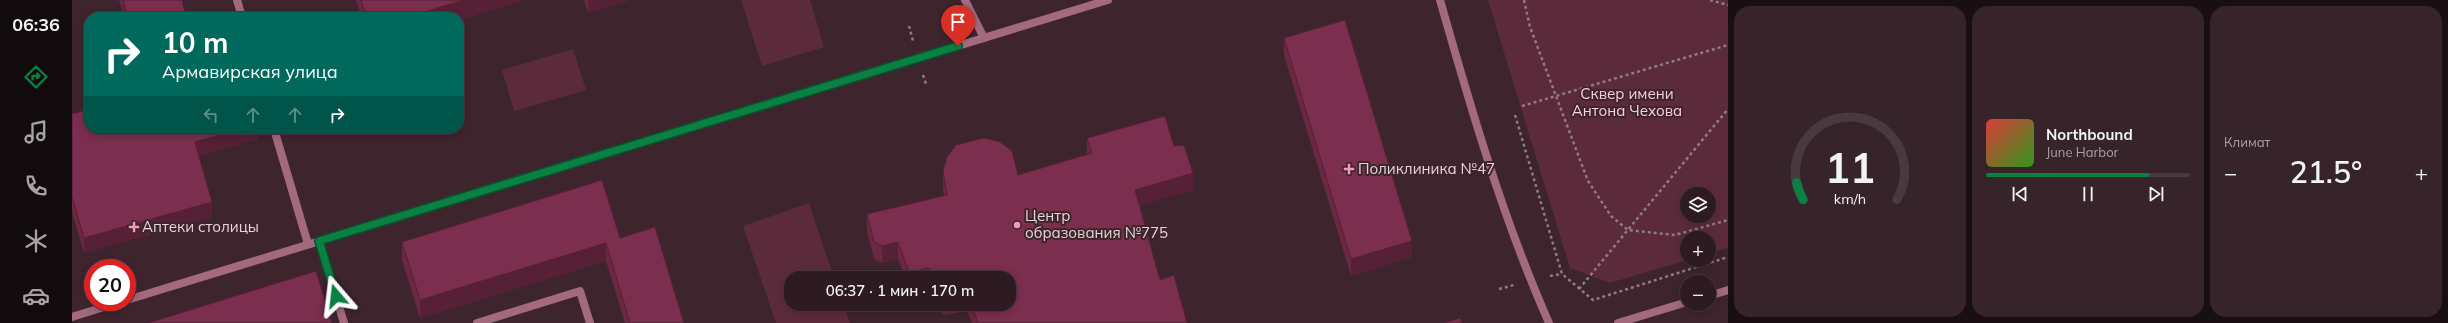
<!DOCTYPE html>
<html lang="ru">
<head>
<meta charset="utf-8">
<style>
  body { margin:0; font-family:Mulish,sans-serif; background:#36242a; color:#f1f3f6; height:100vh; display:flex; flex-direction:column; font-size:15px; white-space:nowrap }
  * { box-sizing:border-box; margin:0 }
  p { font-size:13px; color:#a7a1a5 }
  .icon { flex:none; width:22px; height:22px; fill:none; stroke:currentColor; stroke-width:2; stroke-linecap:round; stroke-linejoin:round }
  .map { position:relative; flex:1; overflow:hidden }
  .sheet { display:flex; flex-direction:column; gap:6px; padding:6px; background:#190f13; width:720px }
  .sheet>* { flex:none }
  .guide { position:absolute; left:12px; top:12px; width:380px; height:122px; border-radius:16px; box-shadow:0 2px 10px #0003,0 0 0 1px #493940; background:#00695c; color:#fff; overflow:hidden }
  .fabs { position:absolute; left:1608px; top:187px; display:grid; gap:8px }
  .fabs a { display:grid; place-items:center; width:36px; height:36px; border-radius:50%; background:#2e1b22; box-shadow:0 2px 10px #0003,0 0 0 1px #493940; font-size:20px }
  .speed { position:absolute; left:12px; top:259px; display:flex; gap:8px; font-size:20px; font-weight:700; text-align:center }
  .speed>* { display:grid; place-content:center; width:52px; height:52px; border-radius:50%; background:#2e1b22; box-shadow:0 2px 10px #0003,0 0 0 1px #493940; line-height:1 }
  .speed .limit { border:6px solid #d22; background:#fff; color:#111 }
  .pin { position:absolute; display:grid; place-items:center; width:34px; height:34px; color:#fff; margin:-41px -17px; border-radius:50% 50% 50% 0; rotate:-45deg; box-shadow:0 0 4px #0007 }
  .pin .icon { rotate:45deg }
  .me { position:absolute; width:44px; margin:-22px; rotate:343deg; stroke-linejoin:round; filter:drop-shadow(0 0 3px #0008) }
  .turn { display:flex; align-items:center; gap:14px; height:84px; padding:0 12px; font-size:18px }
  .turn .icon { width:52px; height:52px; stroke-width:2.5 }
  .turn b { display:block; font-size:28px; line-height:34px }
  .lanes { display:flex; align-items:center; height:38px; padding:0 12px; background:#0003; justify-content:center; gap:20px; direction:ltr }
  .lanes .off { opacity:.35 }
  .big { font-size:30px; font-weight:600; line-height:1.1 }
  .sheet .tile { flex:1; display:flex; flex-direction:column; justify-content:center; gap:6px; min-width:0; padding:0 14px; border-radius:16px; background:#36242a }
  .sheet .dial { align-items:center; gap:0 }
  .dial svg { height:104px; overflow:visible; fill:none; stroke:#493940; stroke-width:7; stroke-linecap:round; text-anchor:middle }
  .dial text { fill:#f1f3f6; stroke:none }
  .song { display:flex; align-items:center; gap:12px }
  .cover { width:48px; height:48px; border-radius:6px; background:linear-gradient(135deg,hsl(0 70% 55%),hsl(110 70% 35%)) }
  .played { height:4px; border-radius:2px; background:linear-gradient(90deg,#0b8043 80%,#493940 80%) }
  .keys { display:flex; justify-content:space-around; direction:ltr }
  .heat { display:flex; justify-content:space-between; align-items:center; font-size:22px; direction:ltr }
  .sheet .tiles { flex:1; display:grid; gap:6px; grid-template-columns:repeat(3,1fr) }
  .trip { position:absolute; left:712px; top:271px; width:232px; height:40px; border-radius:16px; background:#2e1b22; box-shadow:0 2px 10px #0003,0 0 0 1px #493940; font-weight:600; line-height:40px; text-align:center }
  main { display:flex; flex:1; min-height:0 }
  .tab-bar { display:flex; flex-direction:column; width:72px; justify-content:space-around; align-items:center; background:#120b0e; color:#a7a1a5 }
  .tab-bar .icon { width:28px; height:28px }
  .tab-bar .active { color:#0b8043 }
  .tab-bar b { font-size:18px; color:#f1f3f6 }
  .map>svg:first-child { display:block }
  .green { fill:#5b2b3c; fill-rule:evenodd }
  .lines { fill:none; stroke-linecap:round; stroke-linejoin:round }
  .path { stroke:#917b82; stroke-width:2.5; stroke-dasharray:3 3; stroke-linecap:butt }
  .lane { stroke:#a3697d; stroke-width:8 }
  .street { stroke:#a3697d; stroke-width:8 }
  .wall { fill:#6a2842 }
  .shaded-wall { fill:#562036 }
  .building { fill:#7b2e4d; stroke:#562036 }
  .route-casing { stroke:#07532c; stroke-width:10 }
  .route { stroke:#0b8043; stroke-width:7 }
  .poi-dot { fill:#f09ab7; stroke:#3e242d; stroke-width:1.5 }
  .labels { text-anchor:middle; stroke-width:4; stroke-linejoin:round; paint-order:stroke }
  .park-label { font-size:15px; fill:#fecedd; stroke:#3e242d }
  .poi-label { font-size:15px; fill:#e5d4d9; stroke:#3e242d; text-anchor:start }
</style>
</head>
<body>
<main>
<nav class="tab-bar">
<b>06:36</b>
<svg class="icon active" aria-label="directions" viewBox="0 0 24 24"><path d="M12 3l9 9-9 9-9-9zM9 14v-3h6M13 9l2 2-2 2"/></svg>
<svg class="icon" aria-label="music" viewBox="0 0 24 24"><path d="M9 18V5l10-2v13"/><circle cx="6" cy="18" r="3"/><circle cx="16" cy="16" r="3"/></svg>
<svg class="icon" aria-label="phone" viewBox="0 0 24 24"><path d="M5 4h4l2 5-3 2q2 4 5 5l2-3 5 2v4C11 20 4 13 5 4z"/></svg>
<svg class="icon" aria-label="climate" viewBox="0 0 24 24"><path d="M12 3v18M4 7l16 10M4 17L20 7"/></svg>
<svg class="icon" aria-label="car" viewBox="0 0 24 24"><path d="M5 17H2v-5l4-1 3-4h7l3 4 3 1v5h-3M9 17h6M6 11h13"/><circle cx="7" cy="17" r="2"/><circle cx="17" cy="17" r="2"/></svg>
</nav>
<div class="map">
<svg width="1656" height="323" viewBox="0 0 1656 323">
  <rect width="100%" height="100%" fill="#3e242d"/>
  <g class="green">
    <polygon points="669,0 738,0 752,47 690,66"/>
    <path d="M1416,0H1656V248L1637,253V238H1615V260L1538,283L1498,268ZM1615,194H1637V216H1615Z"/>
    <polygon points="501,49 514,90 442,111 430,70"/>
    <polygon points="737,203 762,278 719,278 719,304 771,304 778,323 704,323 671,226"/>
  </g>
  <g class="lines">
    <g class="path">
      <polyline points="1452,0 1458,27 1516,181 1539,216 1556,230 1603,235 1656,220"/>
      <polyline points="1638,0 1656,5"/>
      <polyline points="837,26 841,41"/>
      <polyline points="851,75 854,84"/>
      <polyline points="1450,106 1656,45"/>
      <polyline points="1443,115 1490,274 1521,300 1656,257"/>
      <polyline points="1478,276 1490,274"/>
      <polyline points="1427,289 1442,285"/>
      <polyline points="1507,289 1656,109"/>
    </g>
    <g class="lane">
      <polyline points="165,0 170,17"/>
      <polyline points="893,0 912,38"/>
      <path d="M1368,0C1399,109 1431,219 1477,323"/>
      <polyline points="202,129 236,244"/>
      <polyline points="247,241 272,323"/>
      <polyline points="405,323 508,291 518,323"/>
    </g>
    <g class="street">
      <polyline points="1637,296 1656,290"/>
      <polyline points="55,300 1036,0"/>
      <polyline points="0,317 48,302"/>
      <polyline points="1546,323 1615,302"/>
    </g>
  </g>
  <g class="wall">
    <polygon points="47,0 110,0 114,17 52,17"/>
    <polygon points="284,0 453,0 387,20 387,17 289,17"/>
    <polygon points="512,0 558,0 516,13"/>
    <polygon points="1212,38 1340,257 1279,276 1212,55"/>
    <polygon points="0,114 186,129 186,139 127,156 140,217 12,253 0,212"/>
    <polygon points="1015,138 1102,146 1121,190 1068,205 1088,280 1115,323 900,323 895,311 873,315 864,309 863,304 937,304 937,278 834,278 826,259 810,263 802,259 795,231 795,214 872,196 871,188 871,171 946,175 1015,154"/>
    <polygon points="548,238 612,323 553,323 534,261 348,318 330,260 330,242"/>
  </g>
  <g class="shaded-wall">
    <polygon points="392,0 453,0 387,20 387,17 336,17"/>
    <polygon points="516,0 558,0 516,13"/>
    <polygon points="169,129 186,129 186,139 123,157 123,142"/>
    <polygon points="1121,173 1121,190 1063,207 1063,190"/>
    <polygon points="140,202 140,217 12,253 12,238"/>
    <polygon points="1340,241 1340,257 1279,276 1279,259"/>
    <polygon points="826,242 826,259 810,263 810,246"/>
    <polygon points="534,243 534,261 348,318 348,300"/>
  </g>
  <g class="building">
    <polygon points="51,0 110,0 114,17 56,17"/>
    <polygon points="289,0 392,0 336,17 294,17"/>
    <polygon points="1273,20 1340,241 1279,259 1212,38"/>
    <polygon points="17,109 17,129 169,129 123,142 140,202 12,238 0,197 0,114"/>
    <polygon points="1093,116 1102,146 1112,145 1121,173 1063,190 1088,280 1102,275 1115,323 906,323 899,304 937,304 937,278 860,278 858,268 837,272 826,242 810,246 802,242 795,214 875,195 871,171 875,157 884,145 912,138 928,142 940,151 946,175 1020,153 1015,138"/>
    <polygon points="530,180 548,238 583,227 612,323 558,323 534,243 348,300 330,242"/>
    <polygon points="244,271 260,323 76,323"/>
    <polygon points="1388,318 1390,323 1371,323"/>
  </g>
  <g class="lines">
    <defs>
      <polyline id="route" points="264,296 247,241 886,46"/>
    </defs>
    <use href="#route" class="route-casing"/>
    <use href="#route" class="route"/>
  </g>
  <g class="poi-dot">
    <path d="M1275 163h4v4h4v4h-4v4h-4v-4h-4v-4h4z"/>
    <circle cx="945" cy="225" r="4"/>
    <path d="M60 221h4v4h4v4h-4v4h-4v-4h-4v-4h4z"/>
  </g>
  <g class="labels">
    <g class="park-label">
      <text x="1555" y="99">Сквер имени<tspan x="1555" dy="17">Антона Чехова</tspan></text>
    </g>
    <g class="poi-label">
      <text x="1286" y="174">Поликлиника №47</text>
      <text x="953" y="221">Центр<tspan x="953" dy="17">образования №775</tspan></text>
      <text x="70" y="232">Аптеки столицы</text>
    </g>
  </g>
</svg>
<div class="fabs">
<a><svg class="icon" aria-label="layers" viewBox="0 0 24 24"><path d="M12 4l9 5-9 5-9-5zM3 14l9 5 9-5"/></svg></a>
<a>+</a>
<a>−</a>
</div>
<div class="speed"><div class="limit">20</div></div>
<div class="pin" style="left:886px;top:46px;background:#d93025"><svg class="icon" aria-label="arrive" viewBox="0 0 24 24"><path d="M6 21V4h12l-3 4 3 4H6"/></svg></div>
<svg class="me" style="left:264px;top:296px" viewBox="-20 -20 40 40"><path d="M0-17L14 15 0 8-14 15z" fill="#0b8043" stroke="#fff" stroke-width="4"/></svg>
<div class="trip">06:37 · 1 мин · 170 m</div>
<div class="guide">
<div class="turn"><svg class="icon" aria-label="right" viewBox="0 0 24 24"><path d="M7 20v-9h11M14 6l5 5-5 5"/></svg><div><b>10 m</b>Армавирская улица</div></div>
<div class="lanes"><svg class="icon off" aria-label="left" viewBox="0 0 24 24"><path d="M17 20v-9H6M10 6l-5 5 5 5"/></svg><svg class="icon off" aria-label="ahead" viewBox="0 0 24 24"><path d="M12 20V5M6 11l6-6 6 6"/></svg><svg class="icon off" aria-label="ahead" viewBox="0 0 24 24"><path d="M12 20V5M6 11l6-6 6 6"/></svg><svg class="icon" aria-label="right" viewBox="0 0 24 24"><path d="M7 20v-9h11M14 6l5 5-5 5"/></svg></div>
</div>
</div>
<section class="sheet">
<div class="tiles">
<div class="tile dial"><svg viewBox="0 0 100 80">
<path d="M14 69A42 42 0 1 1 86 69"/>
<path d="M14 69A42 42 0 0 1 9 56" stroke="#0b8043"/>
<text x="50" y="56" font-size="32" font-weight="700">11</text>
<text x="50" y="72" font-size="11">km/h</text>
</svg></div>
<div class="tile">
<div class="song"><i class="cover"></i><div><b>Northbound</b><p>June Harbor</p></div></div>
<div class="played"></div>
<div class="keys"><svg class="icon" aria-label="previous" viewBox="0 0 24 24"><path d="M18 5L8 12l10 7zM5 5v14"/></svg><svg class="icon" aria-label="pause" viewBox="0 0 24 24"><path d="M8 5v14M16 5v14"/></svg><svg class="icon" aria-label="next" viewBox="0 0 24 24"><path d="M6 5l10 7-10 7zM19 5v14"/></svg></div>
</div>
<div class="tile"><p>Климат</p>
<div class="heat"><a>−</a><b class="big">21.5°</b><a>+</a></div>
</div>
</div>
</section>
</main>
</body>
</html>
